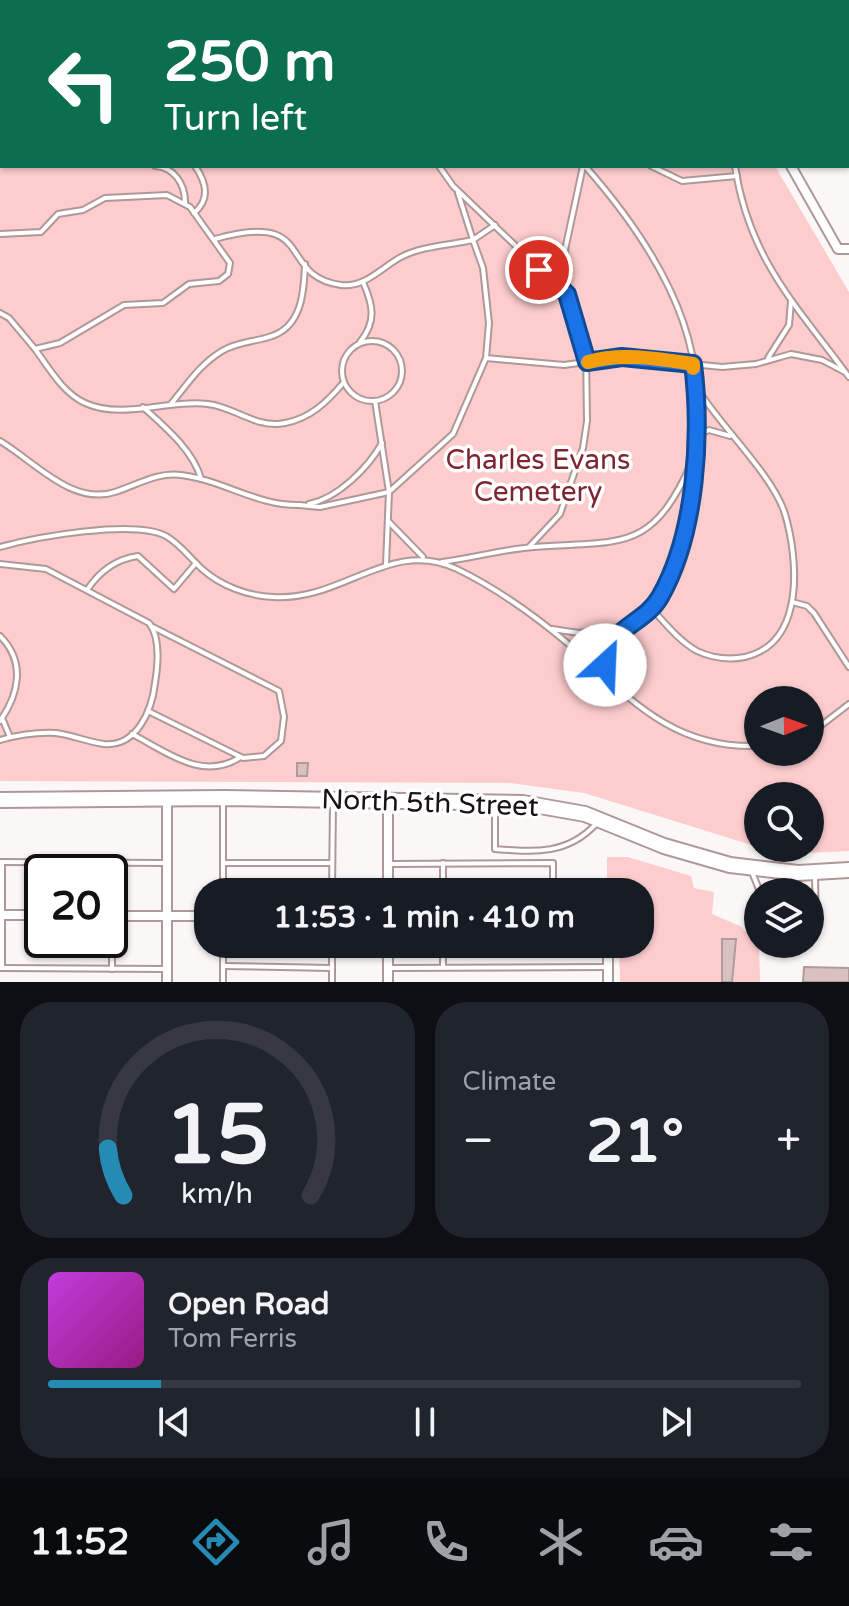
<!DOCTYPE html>
<html lang="en">
<head>
<meta charset="utf-8">
<style>
  body { margin:0; font-family:"Varela Round",sans-serif; background:#20242c; color:#f1f3f6; height:100vh; display:flex; flex-direction:column; font-size:30px; white-space:nowrap }
  * { box-sizing:border-box; margin:0 }
  p { font-size:26px; color:#9ea1a6 }
  .icon { flex:none; width:44px; height:44px; fill:none; stroke:currentColor; stroke-width:2; stroke-linecap:round; stroke-linejoin:round }
  .map { position:relative; height:982px; overflow:hidden }
  .panel { display:flex; flex-direction:column; gap:20px; padding:20px; background:#0d0f14; flex:1 }
  .panel>* { flex:none }
  .banner { position:absolute; left:0px; top:0px; width:850px; height:168px; box-shadow:0 2px 6px #0004; background:#0b6e4f; color:#fff; overflow:hidden }
  .needle { width:52px; rotate:89deg }
  .controls { position:absolute; left:744px; top:686px; display:grid; gap:16px }
  .controls a { display:grid; place-items:center; width:80px; height:80px; border-radius:50%; background:#171b24; box-shadow:0 2px 6px #0004; font-size:40px }
  .speed { position:absolute; left:24px; top:854px; display:flex; gap:16px; font-size:40px; font-weight:700; text-align:center }
  .speed>* { display:grid; place-content:center; width:104px; height:104px; border-radius:50%; background:#171b24; box-shadow:0 2px 6px #0004; line-height:1 }
  .speed .limit { border:4px solid #111; border-radius:12px; background:#fff; color:#111 }
  .pin { position:absolute; display:grid; place-items:center; width:68px; height:68px; color:#fff; margin:-34px; border:4px solid #fff; border-radius:50%; box-shadow:0 2px 8px #0007 }
  .me { position:absolute; width:88px; margin:-44px; rotate:25deg; stroke-linejoin:round; filter:drop-shadow(0 0 6px #0008) }
  .turn { display:flex; align-items:center; gap:28px; height:168px; padding:0 32px; font-size:36px }
  .turn .icon { width:104px; height:104px; stroke-width:2.5 }
  .turn b { display:block; font-size:56px; line-height:68px }
  .big { font-size:60px; font-weight:700; line-height:1.1 }
  .panel .card { flex:1; display:flex; flex-direction:column; justify-content:center; gap:12px; min-width:0; padding:0 28px; border-radius:32px; background:#20242c }
  .panel .dial { align-items:center; gap:0 }
  .dial svg { height:208px; overflow:visible; fill:none; stroke:#363941; stroke-width:7; stroke-linecap:round; text-anchor:middle }
  .dial text { fill:#f1f3f6; stroke:none }
  .song { display:flex; align-items:center; gap:24px }
  .cover { width:96px; height:96px; border-radius:12px; background:linear-gradient(135deg,hsl(290 70% 55%),hsl(310 70% 35%)) }
  .played { height:8px; border-radius:4px; background:linear-gradient(90deg,#268bb4 15%,#363941 15%) }
  .keys { display:flex; justify-content:space-around; direction:ltr }
  .heat { display:flex; justify-content:space-between; align-items:center; font-size:44px; direction:ltr }
  .panel .tiles { flex:1; display:grid; gap:20px; grid-template-columns:1fr 1fr }
  .card:last-child { grid-column:span 2 }
  .trip { position:absolute; left:194px; top:878px; width:460px; height:80px; border-radius:32px; background:#171b24; box-shadow:0 2px 6px #0004; font-weight:700; line-height:80px; text-align:center }
  .tabs { display:flex; height:128px; justify-content:space-around; align-items:center; background:#090b0e; color:#9ea1a6 }
  .tabs .icon { width:56px; height:56px }
  .tabs .selected { color:#268bb4 }
  .tabs b { font-size:36px; color:#f1f3f6 }
  .map>svg:first-child { display:block }
  .green { fill:#fdcdce; fill-rule:evenodd }
  .building { fill:#d9c1c2; stroke:#b09a9a; stroke-width:2 }
  .lines { fill:none; stroke-linecap:round; stroke-linejoin:round }
  .lane-casing { stroke:#ae9898; stroke-width:8 }
  .street-casing { stroke:#ae9898; stroke-width:12 }
  .primary-casing { stroke:#ae9898; stroke-width:18 }
  .lane { stroke:#fff; stroke-width:4 }
  .street { stroke:#fff; stroke-width:8 }
  .primary { stroke:#fff; stroke-width:14 }
  .route-casing { stroke:#114b97; stroke-width:20 }
  .route { stroke:#1a73e8; stroke-width:14 }
  .slow { stroke:#f59e0b; stroke-width:14 }
  .labels { text-anchor:middle; stroke-width:7; stroke-linejoin:round; paint-order:stroke }
  .park-label { font-size:28px; fill:#7f2531; stroke:#fff }
  .street-label { font-size:28px; fill:#1a1212; stroke:#fff }
</style>
</head>
<body>
<div class="map">
<svg width="849" height="982" viewBox="0 0 849 982">
  <rect width="100%" height="100%" fill="#fcf7f7"/>
  <g class="green">
    <path d="M0,89L2,166H775L849,292V851L807,853L760,848H810V796H758V847L584,793L510,783L0,781ZM758,700H810V752H758Z"/>
    <polygon points="607,857 628,857 691,876 694,888 714,892 712,914 740,926 759,944 760,982 620,982 619,944 640,944 640,892 607,892"/>
  </g>
  <g class="building">
    <polygon points="297,763 308,763 307,776 297,776"/>
    <polygon points="722,939 736,939 732,982 722,982"/>
    <polygon points="804,967 849,968 849,982 803,982"/>
  </g>
  <g class="lines">
    <defs>
      <g id="lane">
        <polyline points="760,0 762,2"/>
        <polyline points="0,2 30,2"/>
        <polyline points="538,2 539,0"/>
        <polyline points="589,2 589,0"/>
        <polyline points="671,2 671,0"/>
        <polyline points="848,28 849,28"/>
        <polyline points="0,133 2,136"/>
        <path d="M155,166C174,167 185,184 185,202"/>
        <polyline points="439,166 453,186 566,294"/>
        <path d="M585,166C637,225 692,305 696,386C697,412 694,439 693,465C691,512 683,560 659,600C637,635 598,625 607,680"/>
        <polyline points="651,166 682,181 737,176"/>
        <path d="M735,166C749,259 796,305 849,377"/>
        <polyline points="458,193 473,240 495,225"/>
        <path d="M194,213C211,199 206,182 195,166"/>
        <polyline points="0,234 41,232 58,214 83,210 105,198 167,195 190,207 230,263 228,274 219,281 189,284 163,303 124,305 60,343 35,349 9,318 0,313"/>
        <path d="M215,239C318,210 276,276 341,285C365,288 382,267 401,257C421,246 451,245 473,240L483,268L489,323L486,358L453,434L389,492L320,507L299,505"/>
        <circle cx="372" cy="371" r="30"/>
        <path d="M360,342C377,321 373,305 363,282"/>
        <path d="M35,349C49,368 63,393 85,403C122,420 169,399 208,404C235,407 256,429 285,423C311,418 327,402 344,382"/>
        <polyline points="486,358 564,365 622,357 722,367 756,364 791,354 822,360 845,372"/>
        <polyline points="768,358 789,325 791,301"/>
        <polyline points="375,401 389,492 386,565"/>
        <path d="M170,405C186,386 200,364 222,351C237,342 253,342 269,337C302,328 304,292 305,264"/>
        <path d="M143,407C164,426 194,451 201,479"/>
        <polyline points="694,437 709,430 730,436"/>
        <path d="M0,441C34,461 72,506 115,492C137,485 157,472 181,475C223,480 257,506 300,505"/>
        <path d="M309,504C338,498 368,468 382,443"/>
        <polyline points="389,522 423,557"/>
        <path d="M0,547C36,537 134,519 166,536C180,544 190,558 202,569C221,586 248,596 273,597C342,602 391,537 457,569C498,589 538,618 572,647C629,698 673,749 758,746"/>
        <polyline points="529,547 560,514 583,448 587,421 586,352 568,305 565,250 583,166"/>
        <path d="M442,562C473,558 504,549 534,547C623,540 651,554 692,462"/>
        <path d="M0,564L46,569L149,623C161,638 158,665 155,683C152,710 137,747 104,744C88,742 72,735 56,733C37,732 18,735 0,740"/>
        <path d="M87,590C99,572 116,559 138,556L174,589L196,563"/>
        <polyline points="792,602 807,606 814,613 849,667"/>
        <path d="M652,609C666,624 679,641 697,651C712,658 729,660 745,657C806,643 798,558 785,514C773,475 720,426 697,388"/>
        <polyline points="552,629 579,633 626,626"/>
        <path d="M0,636C26,662 19,694 0,721"/>
        <polyline points="148,711 243,758 264,756 281,741 284,717 279,691 153,627"/>
        <polyline points="2,718 10,737"/>
        <path d="M132,734C167,752 202,781 239,758"/>
        <polyline points="810,734 849,704"/>
        <path d="M495,804V849C535,852 567,855 596,824"/>
        <polyline points="0,862 165,863"/>
        <polyline points="223,863 332,863"/>
        <polyline points="390,864 553,863 553,892"/>
        <polyline points="752,872 760,892"/>
        <polyline points="223,892 223,802"/>
        <polyline points="332,892 333,802"/>
        <polyline points="443,892 443,863"/>
        <polyline points="810,932 816,933 815,875"/>
        <polyline points="332,944 332,982"/>
        <polyline points="443,944 443,967"/>
        <polyline points="223,966 332,968"/>
        <polyline points="0,968 165,969"/>
        <polyline points="2,968 2,862"/>
        <polyline points="390,968 608,967"/>
        <polyline points="112,969 112,916"/>
        <polyline points="223,982 223,944"/>
      </g>
      <g id="street">
        <polyline points="391,2 391,0"/>
        <polyline points="611,2 611,0"/>
        <polyline points="830,2 830,0"/>
        <polyline points="791,166 838,249 849,249"/>
        <polyline points="167,798 167,982"/>
        <polyline points="388,892 388,802"/>
        <polyline points="0,915 42,915"/>
        <polyline points="110,916 208,916"/>
        <polyline points="608,944 608,982"/>
        <polyline points="388,982 388,944"/>
      </g>
      <g id="primary">
        <polyline points="0,77 2,76"/>
        <polyline points="848,115 849,115"/>
        <polyline points="0,800 224,798 523,803 585,814 664,846 730,865 798,873 849,870"/>
      </g>
    </defs>
    <use href="#lane" class="lane-casing"/>
    <use href="#street" class="street-casing"/>
    <use href="#primary" class="primary-casing"/>
    <use href="#lane" class="lane"/>
    <use href="#street" class="street"/>
    <use href="#primary" class="primary"/>
  </g>
  <g class="lines">
    <defs>
      <path id="route" d="M539,270L567,294L587,362L622,357L693,364C702,436 696,534 660,597C644,625 606,628 605,665"/>
    </defs>
    <use href="#route" class="route-casing"/>
    <use href="#route" class="route"/>
    <path class="slow" d="M588,362C622,352 659,359 693,364V368"/>
  </g>
  <g class="labels">
    <g class="park-label">
      <text x="538" y="469">Charles Evans<tspan x="538" dy="32">Cemetery</tspan></text>
    </g>
    <g class="street-label">
      <text transform="translate(430 802) rotate(2)" y="10">North 5th Street</text>
    </g>
  </g>
</svg>
<div class="controls">
<a><svg class="needle" viewBox="-14 -14 28 28"><path d="M0-13l5 13h-10z" fill="#e53935"/><path d="M0 13l5-13h-10z" fill="#9ea1a6"/></svg></a>
<a><svg class="icon" aria-label="search" viewBox="0 0 24 24"><circle cx="10" cy="10" r="6"/><path d="M15 15l6 6"/></svg></a>
<a><svg class="icon" aria-label="layers" viewBox="0 0 24 24"><path d="M12 4l9 5-9 5-9-5zM3 14l9 5 9-5"/></svg></a>
</div>
<div class="speed"><div class="limit">20</div></div>
<div class="pin" style="left:539px;top:270px;background:#d93025"><svg class="icon" aria-label="arrive" viewBox="0 0 24 24"><path d="M6 21V4h12l-3 4 3 4H6"/></svg></div>
<svg class="me" style="left:605px;top:665px" viewBox="-20 -20 40 40"><circle r="19" fill="#fff"/><path d="M0-13L10 11 0 6-10 11z" fill="#1a73e8"/></svg>
<div class="trip">11:53 · 1 min · 410 m</div>
<div class="banner">
<div class="turn"><svg class="icon" aria-label="left" viewBox="0 0 24 24"><path d="M17 20v-9H6M10 6l-5 5 5 5"/></svg><div><b>250 m</b>Turn left</div></div>
</div>
</div>
<section class="panel">
<div class="tiles">
<div class="card dial"><svg viewBox="0 0 100 80">
<path d="M14 69A42 42 0 1 1 86 69"/>
<path d="M14 69A42 42 0 0 1 8 51" stroke="#268bb4"/>
<text x="50" y="56" font-size="32" font-weight="700">15</text>
<text x="50" y="72" font-size="11">km/h</text>
</svg></div>
<div class="card"><p>Climate</p>
<div class="heat"><a>−</a><b class="big">21°</b><a>+</a></div>
</div>
<div class="card">
<div class="song"><i class="cover"></i><div><b>Open Road</b><p>Tom Ferris</p></div></div>
<div class="played"></div>
<div class="keys"><svg class="icon" aria-label="previous" viewBox="0 0 24 24"><path d="M18 5L8 12l10 7zM5 5v14"/></svg><svg class="icon" aria-label="pause" viewBox="0 0 24 24"><path d="M8 5v14M16 5v14"/></svg><svg class="icon" aria-label="next" viewBox="0 0 24 24"><path d="M6 5l10 7-10 7zM19 5v14"/></svg></div>
</div>
</div>
</section>
<nav class="tabs">
<b>11:52</b>
<svg class="icon selected" aria-label="directions" viewBox="0 0 24 24"><path d="M12 3l9 9-9 9-9-9zM9 14v-3h6M13 9l2 2-2 2"/></svg>
<svg class="icon" aria-label="music" viewBox="0 0 24 24"><path d="M9 18V5l10-2v13"/><circle cx="6" cy="18" r="3"/><circle cx="16" cy="16" r="3"/></svg>
<svg class="icon" aria-label="phone" viewBox="0 0 24 24"><path d="M5 4h4l2 5-3 2q2 4 5 5l2-3 5 2v4C11 20 4 13 5 4z"/></svg>
<svg class="icon" aria-label="climate" viewBox="0 0 24 24"><path d="M12 3v18M4 7l16 10M4 17L20 7"/></svg>
<svg class="icon" aria-label="car" viewBox="0 0 24 24"><path d="M5 17H2v-5l4-1 3-4h7l3 4 3 1v5h-3M9 17h6M6 11h13"/><circle cx="7" cy="17" r="2"/><circle cx="17" cy="17" r="2"/></svg>
<svg class="icon" aria-label="filters" viewBox="0 0 24 24"><path d="M4 7h16M4 17h16"/><circle cx="9" cy="7" r="2"/><circle cx="15" cy="17" r="2"/></svg>
</nav>
</body>
</html>
